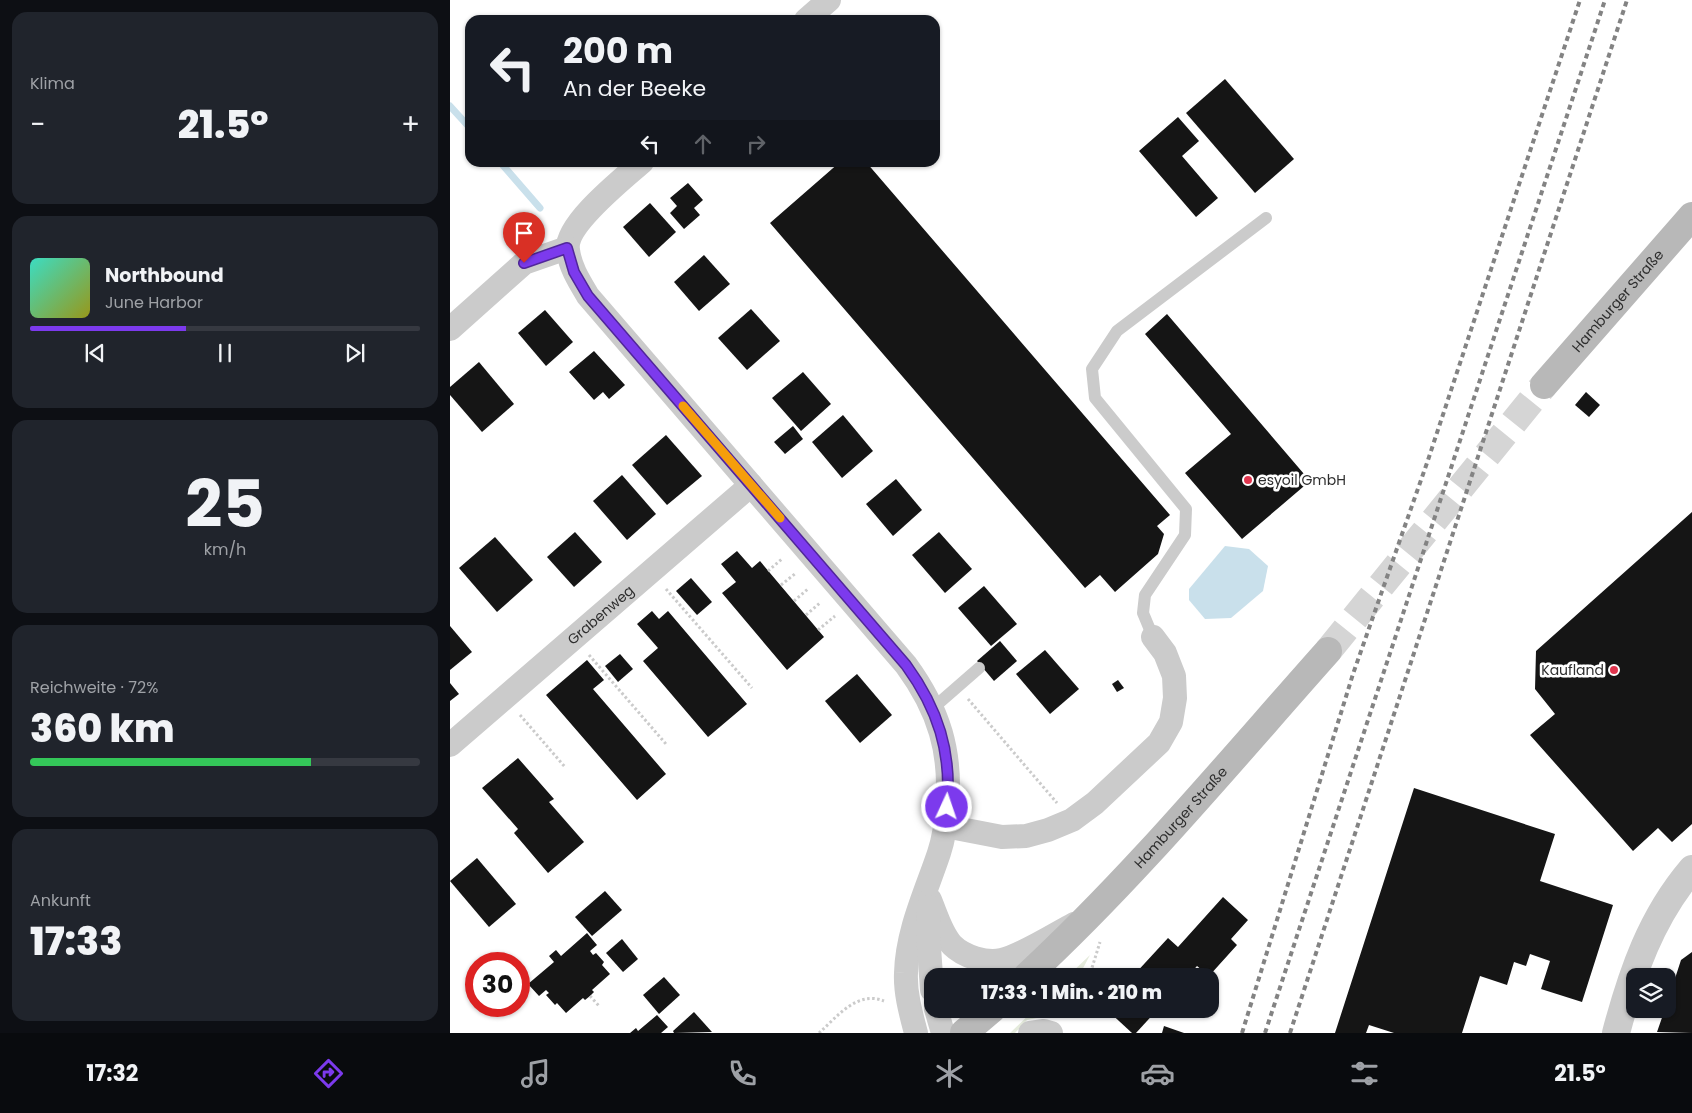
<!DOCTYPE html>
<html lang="de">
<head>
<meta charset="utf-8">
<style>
  body { margin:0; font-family:Poppins,sans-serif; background:#20242c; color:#f1f3f6; height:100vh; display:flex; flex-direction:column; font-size:19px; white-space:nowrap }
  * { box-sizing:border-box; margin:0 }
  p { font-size:16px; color:#9ea1a6 }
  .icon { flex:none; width:28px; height:28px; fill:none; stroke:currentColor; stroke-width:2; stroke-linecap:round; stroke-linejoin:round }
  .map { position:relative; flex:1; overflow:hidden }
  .side { display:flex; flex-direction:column; gap:12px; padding:12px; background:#0d0f14; width:450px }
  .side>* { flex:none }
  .top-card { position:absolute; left:15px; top:15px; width:475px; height:152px; border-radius:15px; box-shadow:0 1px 4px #0004; background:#171b24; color:#f1f3f6; overflow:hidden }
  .fabs { position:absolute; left:1176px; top:968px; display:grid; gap:10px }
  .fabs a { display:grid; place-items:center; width:50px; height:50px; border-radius:10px; background:#171b24; box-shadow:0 1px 4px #0004; font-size:25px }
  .speed { position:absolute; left:15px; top:952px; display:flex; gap:10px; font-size:25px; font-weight:700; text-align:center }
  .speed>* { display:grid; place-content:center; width:65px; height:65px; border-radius:50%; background:#171b24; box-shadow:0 1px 4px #0004; line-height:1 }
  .speed .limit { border:8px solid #d22; background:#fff; color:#111 }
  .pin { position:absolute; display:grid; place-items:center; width:42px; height:42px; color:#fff; margin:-51px -21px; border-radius:50% 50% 50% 0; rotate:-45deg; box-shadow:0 0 5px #0007 }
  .pin .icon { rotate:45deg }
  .me { position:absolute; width:55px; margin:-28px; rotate:3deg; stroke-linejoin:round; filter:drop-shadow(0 0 4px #0008) }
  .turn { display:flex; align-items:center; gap:18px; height:105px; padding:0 15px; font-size:22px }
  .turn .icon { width:65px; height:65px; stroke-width:2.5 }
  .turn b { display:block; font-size:35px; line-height:42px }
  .lanes { display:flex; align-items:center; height:48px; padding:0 15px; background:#0003; justify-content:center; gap:25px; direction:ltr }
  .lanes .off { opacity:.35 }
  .big { font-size:38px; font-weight:800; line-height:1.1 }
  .side .widget { flex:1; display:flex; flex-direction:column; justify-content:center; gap:8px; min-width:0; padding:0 18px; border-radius:15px; background:#20242c }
  .side .dial { align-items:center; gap:0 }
  .dial b { font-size:65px; line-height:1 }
  .song { display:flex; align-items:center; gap:15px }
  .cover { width:60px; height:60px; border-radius:8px; background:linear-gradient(135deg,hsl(170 70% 55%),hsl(60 70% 35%)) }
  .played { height:5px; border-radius:2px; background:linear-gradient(90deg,#7c3aed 40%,#363941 40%) }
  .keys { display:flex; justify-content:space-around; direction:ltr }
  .heat { display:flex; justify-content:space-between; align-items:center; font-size:28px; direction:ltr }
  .charge { height:8px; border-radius:4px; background:linear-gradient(90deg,#34c759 72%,#363941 0) }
  .trip { position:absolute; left:474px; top:968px; width:295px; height:50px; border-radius:15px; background:#171b24; box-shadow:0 1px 4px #0004; font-weight:800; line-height:50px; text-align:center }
  .dock { display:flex; height:80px; justify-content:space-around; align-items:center; background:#090b0e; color:#9ea1a6 }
  .dock .icon { width:35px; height:35px }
  .dock .active { color:#7c3aed }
  .dock b { font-size:22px; color:#f1f3f6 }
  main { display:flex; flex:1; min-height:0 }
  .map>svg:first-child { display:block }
  .green { fill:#e5ebdc }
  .water { fill:#c9e0eb }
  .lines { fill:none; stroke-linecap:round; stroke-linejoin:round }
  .stream { stroke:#c9e0eb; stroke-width:7 }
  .building { fill:#151515 }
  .secondary-tunnel { stroke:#d5d5d5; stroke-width:28; stroke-dasharray:28 14; stroke-linecap:butt }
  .path { stroke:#cbcbcb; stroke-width:3; stroke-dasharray:2.5 2.5; stroke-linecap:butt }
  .service { stroke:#cbcbcb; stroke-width:12 }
  .minor { stroke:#cbcbcb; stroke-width:24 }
  .tertiary { stroke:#cbcbcb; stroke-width:28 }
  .secondary { stroke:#b8b8b8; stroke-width:28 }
  .rail { stroke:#838383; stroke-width:4; stroke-dasharray:5 4; stroke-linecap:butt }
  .route-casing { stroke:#51269a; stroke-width:12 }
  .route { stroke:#7c3aed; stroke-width:9 }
  .slow { stroke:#f59e0b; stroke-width:9 }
  .poi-dot { fill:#e0354e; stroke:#fff; stroke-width:2 }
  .labels { text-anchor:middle; stroke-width:5; stroke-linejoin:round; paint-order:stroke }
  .street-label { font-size:14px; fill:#2e2e2e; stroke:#fff }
  .poi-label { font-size:14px; fill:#2e2e2e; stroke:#fff; text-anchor:start }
</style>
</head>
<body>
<main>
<section class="side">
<div class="widget"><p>Klima</p>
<div class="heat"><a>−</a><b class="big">21.5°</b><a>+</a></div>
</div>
<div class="widget">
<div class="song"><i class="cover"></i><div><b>Northbound</b><p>June Harbor</p></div></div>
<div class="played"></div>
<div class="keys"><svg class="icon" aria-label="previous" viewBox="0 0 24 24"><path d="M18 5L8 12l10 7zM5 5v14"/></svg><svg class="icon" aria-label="pause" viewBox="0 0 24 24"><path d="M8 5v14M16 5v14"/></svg><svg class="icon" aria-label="next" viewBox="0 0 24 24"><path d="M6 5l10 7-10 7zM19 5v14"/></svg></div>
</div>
<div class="widget dial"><b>25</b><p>km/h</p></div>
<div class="widget"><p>Reichweite · 72%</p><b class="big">360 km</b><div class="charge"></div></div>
<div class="widget"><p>Ankunft</p><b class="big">17:33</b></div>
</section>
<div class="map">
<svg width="1242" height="1033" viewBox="0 0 1242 1033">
  <rect width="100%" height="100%" fill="#fff"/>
  <g class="green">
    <polygon points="640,955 629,976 618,976"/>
    <polygon points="585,1009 599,1009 592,1017 577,1020 565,1033 560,1033"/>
  </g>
  <polygon class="water" points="775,546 799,549 818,566 813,591 781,618 755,619 739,600 739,589"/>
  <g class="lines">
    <g class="stream">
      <polyline points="0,106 20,128"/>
      <polyline points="50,162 90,208"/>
    </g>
  </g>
  <g class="building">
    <polygon points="775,79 844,159 805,193 736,113"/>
    <polygon points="728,117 749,141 732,156 768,198 746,217 689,151"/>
    <polygon points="390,162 416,162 720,515 707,526 714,534 708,554 665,592 650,575 635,588 320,223"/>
    <polygon points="238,183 253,200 244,208 250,215 234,229 220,213 227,206 220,198"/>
    <polygon points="200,203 226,232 199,257 173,227"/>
    <polygon points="254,255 280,284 249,311 224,282"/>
    <polygon points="301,309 330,341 297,370 268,338"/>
    <polygon points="95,310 123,342 96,366 68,333"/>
    <polygon points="717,314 860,481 792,539 735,473 781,434 695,334"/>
    <polygon points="144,351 175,385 159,399 153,392 144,400 119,372"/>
    <polygon points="29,362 64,404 32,432 0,395 0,387"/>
    <polygon points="353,372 381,404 351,431 322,398"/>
    <polygon points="1136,392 1150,405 1139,417 1125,405"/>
    <polygon points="393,415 423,451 392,478 362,442"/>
    <polygon points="343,426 353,439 335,454 324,442"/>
    <polygon points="216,435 252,476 217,505 182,465"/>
    <polygon points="172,475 206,514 177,540 143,501"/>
    <polygon points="446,479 472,510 443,536 416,504"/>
    <polygon points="1242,512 1242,824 1222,842 1208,828 1183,851 1080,735 1105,714 1085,689 1086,651"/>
    <polygon points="125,532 152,562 124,587 97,557"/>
    <polygon points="489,532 522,569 495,593 462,555"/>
    <polygon points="45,537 83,580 47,612 9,568"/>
    <polygon points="287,551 302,568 310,561 374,637 337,670 272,593 286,582 271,564"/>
    <polygon points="241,578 262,602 247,615 226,591"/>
    <polygon points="534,586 567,624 541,646 508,608"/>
    <polygon points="202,611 209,619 218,611 297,704 258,737 193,661 208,648 187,624"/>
    <polygon points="0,626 22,652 0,670"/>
    <polygon points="550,641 567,661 544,681 527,661"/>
    <polygon points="595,650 629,689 600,714 566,674"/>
    <polygon points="170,654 183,669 168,682 155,666"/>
    <polygon points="137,660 154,680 143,689 216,774 187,800 96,695"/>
    <polygon points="407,674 442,715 410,743 375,701"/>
    <polygon points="668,680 674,688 667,692 662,684"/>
    <polygon points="0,683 9,694 0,701"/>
    <polygon points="68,758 104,799 99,802 134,842 98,873 64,833 68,829 32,788"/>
    <polygon points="964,788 1105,834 1090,881 1163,905 1132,1002 1091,989 1100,961 1080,954 1076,966 1064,962 1057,985 1030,976 1012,1033 944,1033 919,1025 916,1033 885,1033"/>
    <polygon points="27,858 66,904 39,927 0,881"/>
    <polygon points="155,891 172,910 142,936 125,917"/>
    <polygon points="773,897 798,920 781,939 787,945 759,976 747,966 738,976 683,976 718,938 728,947"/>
    <polygon points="137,933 147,945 140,951 143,955 146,953 154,962 152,965 160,974 142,990 144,992 140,996 135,1000 133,998 116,1013 107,1003 105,1005 96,995 99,993 96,990 89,996 78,984 104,962 99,956 106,950 111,956"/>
    <polygon points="172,939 188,959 173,972 156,953"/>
    <polygon points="1242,952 1242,1033 1207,1032 1215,1009 1218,1009 1218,1000 1231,960"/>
    <polygon points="214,977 230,995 209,1014 193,995"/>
    <polygon points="656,1009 708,1009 686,1033 682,1033"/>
    <polygon points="244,1012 262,1032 224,1033 223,1031"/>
    <polygon points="207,1015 218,1027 211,1033 180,1033 186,1028 188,1031"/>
    <polygon points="714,1026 734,1033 712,1033"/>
  </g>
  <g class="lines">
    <polyline class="secondary-tunnel" points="878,651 1094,385"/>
    <g class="path">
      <polyline points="318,571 333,558"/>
      <polyline points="331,585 346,573"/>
      <polyline points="216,589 302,688"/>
      <polyline points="344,601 359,588"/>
      <polyline points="356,615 371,602"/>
      <polyline points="368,630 385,616"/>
      <polyline points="139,655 216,744"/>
      <polyline points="518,699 607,803"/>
      <polyline points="70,715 115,767"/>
      <polyline points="637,976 641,971 650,942"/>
      <polyline points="140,996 150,1007"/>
      <path d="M369,1033C387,1017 407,990 434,1001"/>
    </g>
    <g class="service">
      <polyline points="703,637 693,613 695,595 735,535 736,509 645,398 642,369 667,331 816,218"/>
      <polyline points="482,709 529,668"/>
    </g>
    <g class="minor">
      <polyline points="356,20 379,0"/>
      <path d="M192,162C174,178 114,225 118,250C120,267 129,281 138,296L456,665C489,710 502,752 497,808C496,823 494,838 489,853C476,892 457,931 456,973C455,993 461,1014 466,1033"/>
      <polyline points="0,329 74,263 117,248"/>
      <path id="s1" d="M0,745L301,485"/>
      <polyline points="495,826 552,837 576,836 598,830 622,820 645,803 709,743 721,722 725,698 724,676 715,653 703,637"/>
      <path d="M480,900C486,914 491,933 502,945C513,956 536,964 552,960C572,955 605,934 624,924"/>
      <polyline points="479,907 478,933 482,990"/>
      <polyline points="486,1009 493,1033"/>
      <polyline points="580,1033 594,1031 601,1033"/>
    </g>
    <path class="tertiary" d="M1166,1033C1182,973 1201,917 1242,869"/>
    <g class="secondary">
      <path id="s2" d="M1094,385L1242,216"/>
      <path id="s3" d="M577,976C685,876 780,761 878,651"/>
      <polyline points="514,1033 542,1009"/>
    </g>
    <g class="rail">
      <polyline points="792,1033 903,674 978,460 1130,0"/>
      <polyline points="815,1033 1155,0"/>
      <polyline points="840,1033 1177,0"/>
    </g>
  </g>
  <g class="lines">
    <defs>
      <path id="route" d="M74,263L117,248L124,272L138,296L456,665C488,709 502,752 497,807"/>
    </defs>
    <use href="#route" class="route-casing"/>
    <use href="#route" class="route"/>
    <polyline class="slow" points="233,406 330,518"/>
  </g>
  <g class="poi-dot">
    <circle cx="798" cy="480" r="5"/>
    <circle cx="1164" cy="670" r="5"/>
  </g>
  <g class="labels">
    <g class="street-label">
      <text dy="5" stroke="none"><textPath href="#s2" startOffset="112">Hamburger Straße</textPath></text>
      <text dy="5" stroke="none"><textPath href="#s1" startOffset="199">Grabenweg</textPath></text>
      <text dy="5" stroke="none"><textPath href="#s3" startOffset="221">Hamburger Straße</textPath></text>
    </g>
    <g class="poi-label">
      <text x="808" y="485">esyoil GmbH</text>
      <text x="1154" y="675" text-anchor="end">Kaufland</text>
    </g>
  </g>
</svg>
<div class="fabs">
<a><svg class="icon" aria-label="layers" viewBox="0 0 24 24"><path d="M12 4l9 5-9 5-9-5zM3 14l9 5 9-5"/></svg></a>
</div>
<div class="speed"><div class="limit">30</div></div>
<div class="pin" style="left:74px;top:263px;background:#d93025"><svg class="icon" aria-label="arrive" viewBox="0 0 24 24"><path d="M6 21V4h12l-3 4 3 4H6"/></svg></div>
<svg class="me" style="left:497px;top:807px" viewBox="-20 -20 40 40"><circle r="17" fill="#7c3aed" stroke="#fff" stroke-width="3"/><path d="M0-11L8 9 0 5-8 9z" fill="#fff"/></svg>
<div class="trip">17:33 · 1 Min. · 210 m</div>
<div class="top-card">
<div class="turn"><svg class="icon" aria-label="left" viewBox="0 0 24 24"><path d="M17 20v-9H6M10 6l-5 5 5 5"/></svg><div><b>200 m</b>An der Beeke</div></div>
<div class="lanes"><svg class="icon" aria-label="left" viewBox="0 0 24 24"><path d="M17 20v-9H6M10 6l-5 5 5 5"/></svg><svg class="icon off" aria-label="ahead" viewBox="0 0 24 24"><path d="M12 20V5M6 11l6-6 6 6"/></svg><svg class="icon off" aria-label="right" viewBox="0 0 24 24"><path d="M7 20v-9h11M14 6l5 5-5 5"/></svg></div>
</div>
</div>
</main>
<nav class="dock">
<b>17:32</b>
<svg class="icon active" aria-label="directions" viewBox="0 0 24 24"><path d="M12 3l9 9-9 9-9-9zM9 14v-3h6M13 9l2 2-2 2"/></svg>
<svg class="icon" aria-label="music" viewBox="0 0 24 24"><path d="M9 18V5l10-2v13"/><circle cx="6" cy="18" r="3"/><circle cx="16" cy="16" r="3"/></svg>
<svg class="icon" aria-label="phone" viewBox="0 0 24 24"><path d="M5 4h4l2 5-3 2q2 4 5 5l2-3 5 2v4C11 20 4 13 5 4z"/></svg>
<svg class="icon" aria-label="climate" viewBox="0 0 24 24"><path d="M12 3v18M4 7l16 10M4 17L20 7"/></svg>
<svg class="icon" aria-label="car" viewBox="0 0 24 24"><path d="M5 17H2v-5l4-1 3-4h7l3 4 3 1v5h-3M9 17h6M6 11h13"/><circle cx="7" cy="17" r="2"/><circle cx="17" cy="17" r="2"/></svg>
<svg class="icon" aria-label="filters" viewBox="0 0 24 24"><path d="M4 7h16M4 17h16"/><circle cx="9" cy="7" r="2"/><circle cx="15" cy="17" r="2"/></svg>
<b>21.5°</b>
</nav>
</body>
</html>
